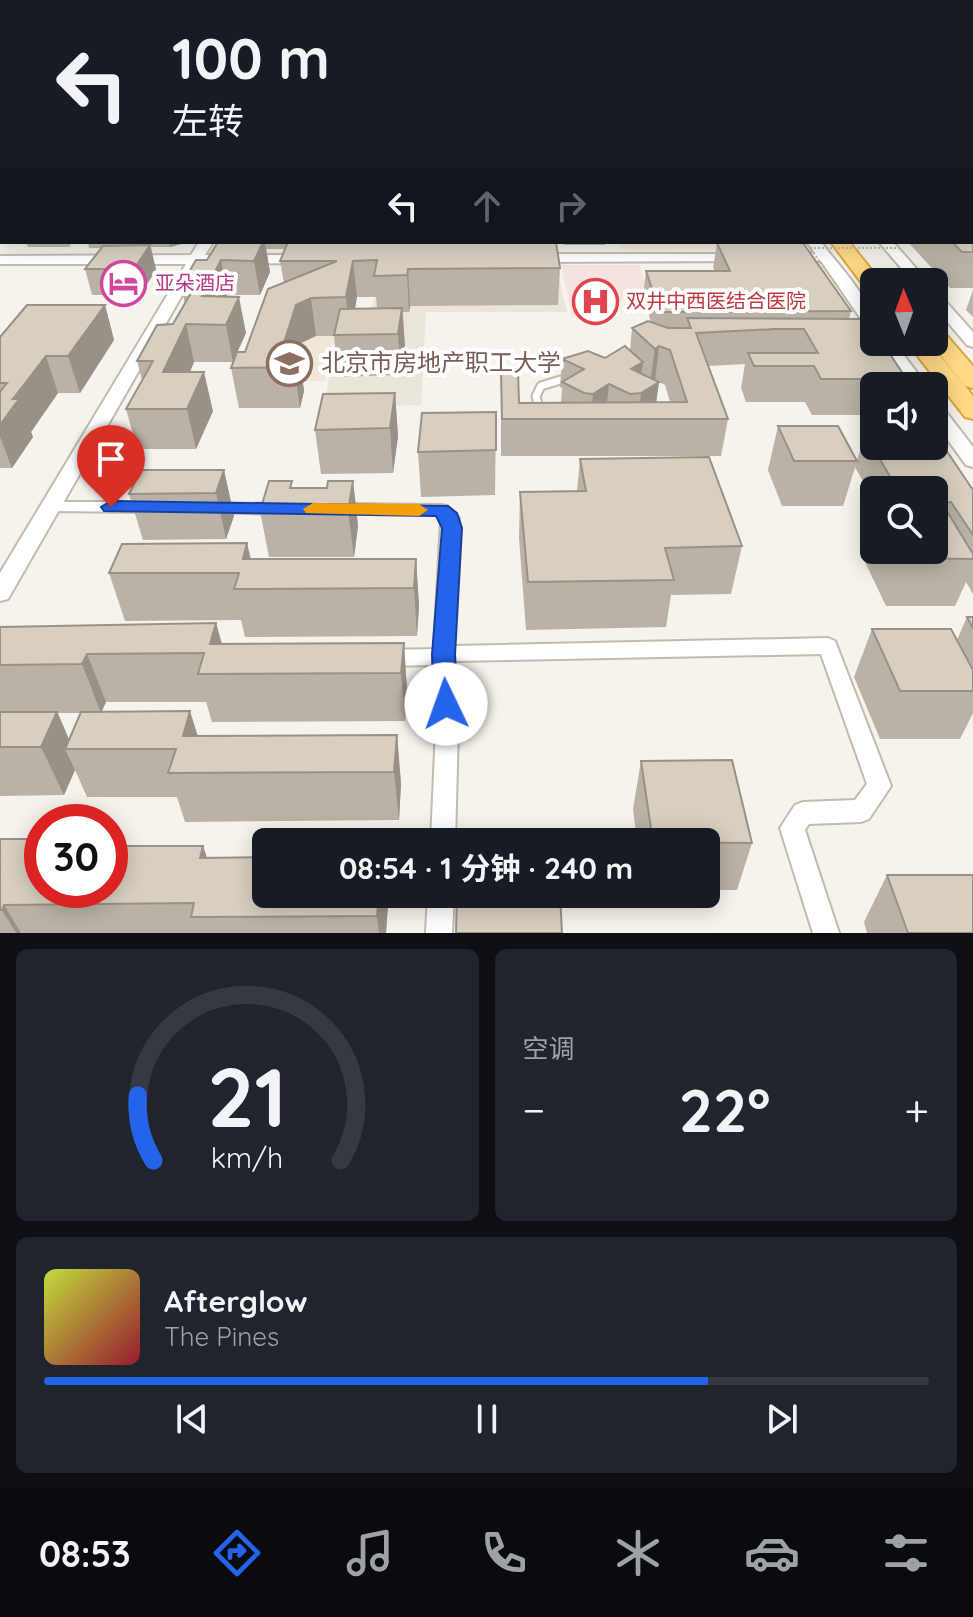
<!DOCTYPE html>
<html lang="zh">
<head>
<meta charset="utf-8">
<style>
  body { margin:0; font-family:Quicksand,"Noto Sans SC",sans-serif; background:#20242c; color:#f1f3f6; height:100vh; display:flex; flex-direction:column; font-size:30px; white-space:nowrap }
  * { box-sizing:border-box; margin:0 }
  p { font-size:26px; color:#9ea1a6 }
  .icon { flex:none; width:44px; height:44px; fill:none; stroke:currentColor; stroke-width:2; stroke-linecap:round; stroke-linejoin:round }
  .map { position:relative; height:933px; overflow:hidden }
  .details { display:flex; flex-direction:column; gap:16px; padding:16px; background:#0d0f14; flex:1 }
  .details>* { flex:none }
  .hud { position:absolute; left:0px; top:0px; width:974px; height:244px; box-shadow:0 4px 20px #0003; background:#171b24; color:#f1f3f6; overflow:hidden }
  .needle { width:52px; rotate:359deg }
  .fabs { position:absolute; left:860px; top:268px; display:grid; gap:16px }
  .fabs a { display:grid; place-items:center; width:88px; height:88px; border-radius:12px; background:#171b24; box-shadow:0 4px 20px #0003; font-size:40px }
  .speed { position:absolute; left:24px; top:804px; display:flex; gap:16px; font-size:40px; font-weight:700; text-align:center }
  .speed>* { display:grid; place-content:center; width:104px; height:104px; border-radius:50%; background:#171b24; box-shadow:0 4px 20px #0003; line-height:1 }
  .speed .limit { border:12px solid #d22; background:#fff; color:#111 }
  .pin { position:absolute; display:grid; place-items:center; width:68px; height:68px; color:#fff; margin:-82px -34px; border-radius:50% 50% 50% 0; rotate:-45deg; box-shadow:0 0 8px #0007 }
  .pin .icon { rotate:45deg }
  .me { position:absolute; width:88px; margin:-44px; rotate:357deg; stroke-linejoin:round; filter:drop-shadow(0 0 6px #0008) }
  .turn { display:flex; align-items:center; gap:28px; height:168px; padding:0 40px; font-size:36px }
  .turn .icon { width:104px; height:104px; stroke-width:2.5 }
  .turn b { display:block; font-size:56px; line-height:68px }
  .lanes { display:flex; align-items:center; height:76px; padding:0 40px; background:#0003; justify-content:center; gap:40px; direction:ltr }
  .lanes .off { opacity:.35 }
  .big { font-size:60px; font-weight:700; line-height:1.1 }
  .details .tile { flex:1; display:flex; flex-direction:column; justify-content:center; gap:12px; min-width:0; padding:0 28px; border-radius:12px; background:#20242c }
  .details .dial { align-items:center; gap:0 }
  .dial svg { height:208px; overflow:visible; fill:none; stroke:#363941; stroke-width:7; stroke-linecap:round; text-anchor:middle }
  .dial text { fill:#f1f3f6; stroke:none }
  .song { display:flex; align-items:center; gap:24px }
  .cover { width:96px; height:96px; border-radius:12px; background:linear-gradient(135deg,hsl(70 70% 55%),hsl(350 70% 35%)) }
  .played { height:8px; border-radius:4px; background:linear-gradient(90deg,#2563eb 75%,#363941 75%) }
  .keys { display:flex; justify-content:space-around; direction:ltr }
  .heat { display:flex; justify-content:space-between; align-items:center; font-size:44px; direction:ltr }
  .details .tiles { flex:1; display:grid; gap:16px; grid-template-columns:1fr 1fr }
  .tile:last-child { grid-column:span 2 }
  .trip { position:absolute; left:252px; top:828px; width:468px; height:80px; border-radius:12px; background:#171b24; box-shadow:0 4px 20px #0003; font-weight:700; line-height:80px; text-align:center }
  .tab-bar { display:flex; height:128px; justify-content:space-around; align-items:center; background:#090b0e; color:#9ea1a6 }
  .tab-bar .icon { width:56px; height:56px }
  .tab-bar .on { color:#2563eb }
  .tab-bar b { font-size:36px; color:#f1f3f6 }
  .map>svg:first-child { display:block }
  .residential { fill:#eae5da }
  .commercial { fill:#f7ead8 }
  .education { fill:#efe8d6 }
  .medical { fill:#f6e3e0 }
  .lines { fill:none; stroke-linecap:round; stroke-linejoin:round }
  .service-casing { stroke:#c2bbae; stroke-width:11 }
  .minor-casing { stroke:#c2bbae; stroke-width:4 }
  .tertiary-casing { stroke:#c2bbae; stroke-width:4 }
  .trunk-casing { stroke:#e0a43c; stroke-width:4 }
  .service { stroke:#fff; stroke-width:7 }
  .minor { fill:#fff; fill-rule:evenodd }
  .tertiary { fill:#fff; fill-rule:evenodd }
  .trunk { fill:#ffd985; fill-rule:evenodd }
  .path-bridge { stroke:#c4b79f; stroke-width:2; stroke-dasharray:2 2; stroke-linecap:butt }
  .wall { fill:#bab2a6; fill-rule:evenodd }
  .shaded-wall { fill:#979187 }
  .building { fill:#d8cfc1; stroke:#979187; stroke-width:2 }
  .route { fill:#2563eb; stroke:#184099; stroke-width:2 }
  .slow { fill:#f59e0b }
  .labels { text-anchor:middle; stroke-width:8; stroke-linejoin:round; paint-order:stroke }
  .far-hotel-label { font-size:20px; fill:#b23c85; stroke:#fff; text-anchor:start }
  .far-health-label { font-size:20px; fill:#be3a42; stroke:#fff; text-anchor:start }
  .education-label { font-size:24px; fill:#785e54; stroke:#fff; text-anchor:start }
</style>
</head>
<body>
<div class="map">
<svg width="973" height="933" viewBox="0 0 973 933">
  <rect width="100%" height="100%" fill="#f6f3ec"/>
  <polygon class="residential" points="556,266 567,312 426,312 421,405 324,407 335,345 364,344 381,267"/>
  <polygon class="commercial" points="619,242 779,242 783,249 629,250 620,248"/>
  <polygon class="education" points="366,316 359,343 332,344 324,381 245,381 268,317"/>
  <polygon class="medical" points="561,265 640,265 646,287 597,315 572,316"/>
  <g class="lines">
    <defs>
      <polyline id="service" points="540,412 536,396 541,386 570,377"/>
      <g id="minor">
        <polygon points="2,173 2,180 0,181 0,174"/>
        <polygon points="51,502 152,502 160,507 152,512 45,511 43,507"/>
        <polygon points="212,503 280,504 288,509 280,514 206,512 204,508"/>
        <polygon points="336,504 441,505 447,506 459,518 454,646 828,638 835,641 891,786 869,819 861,822 809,824 805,830 839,933 813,933 780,828 795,805 803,802 855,800 867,784 821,654 454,661 458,728 455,842 431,842 436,728 434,665 386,666 379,664 376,658 379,652 386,650 434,649 441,520 437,515 330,513 328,509 330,505"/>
        <polygon points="428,894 454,894 452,933 426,933"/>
      </g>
      <g id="tertiary">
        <polygon points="199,242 213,242 205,255 308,255 315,259 308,263 200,264 8,599 0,601 0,573 186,264 0,264 0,256 191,255"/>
        <path d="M807,242H821C839,267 874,300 874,331L868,329L821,261H783V255L815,253Z"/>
        <polygon points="879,242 893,242 928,282 913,282"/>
        <polygon points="740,254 745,255 745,261 532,262 525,258 532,254"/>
        <polygon points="934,292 939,294 973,332 973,347 967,345 934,306"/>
        <polygon points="878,342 894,342 927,386 909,386"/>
        <polygon points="934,403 940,404 973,447 973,467 966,465 934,421"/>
      </g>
      <g id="trunk">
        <polygon points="831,242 849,242 881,282 874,282 874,292 867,290"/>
        <polygon points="934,327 941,329 973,366 973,388 965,386 930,342 934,342"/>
        <polygon points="907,342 929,342 973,396 973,419 965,417"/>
      </g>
    </defs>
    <use href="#service" class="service-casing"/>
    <use href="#minor" class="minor-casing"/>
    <use href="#tertiary" class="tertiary-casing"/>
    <use href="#trunk" class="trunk-casing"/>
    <use href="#service" class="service"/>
    <use href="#minor" class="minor"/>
    <use href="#tertiary" class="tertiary"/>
    <use href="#trunk" class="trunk"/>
    <polyline class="path-bridge" points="838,287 810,248 902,248"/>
  </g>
  <g class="wall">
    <rect x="0" y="131" width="2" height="27"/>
    <rect x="972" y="131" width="1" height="34"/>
    <polygon points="973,171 973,288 950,288 908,242 972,242"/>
    <rect x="0" y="188" width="2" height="52"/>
    <polygon points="26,242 73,242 69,247 28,247"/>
    <polygon points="88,242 189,242 170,247 151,247 156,270 140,295 92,295 85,269 101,248 89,248"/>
    <path d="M218,242H556L560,268L558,305L410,306L409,312H403L405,348L401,375L338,377L334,336H316L301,343L299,352L304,391L300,408H239L231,368L233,362H194L190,372L213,411L196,449H137L126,409L142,380L137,361L173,324L185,304L181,286L207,260ZM266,249H285L280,261L284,283L245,352H237L246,333L226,296L227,295H260L270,272ZM357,297H376L377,308L355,309Z"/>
    <polygon points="564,242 606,242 605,245 564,245"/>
    <polygon points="632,242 767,242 765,243"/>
    <path d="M717,243L851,311L849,319L911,386H874V428L866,415H812L805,402H746L741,388L745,364L708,366L728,419L721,456H501V372L519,403H561L562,388L560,387L562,359L605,358L630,351L632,328L651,322L643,297L646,271H715L713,268ZM659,382L665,385L670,402H656Z"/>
    <polygon points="973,290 973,317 966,310"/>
    <polygon points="105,305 114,340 80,393 58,393 31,432 33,437 12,468 0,468 0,337"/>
    <polygon points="395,393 398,436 393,473 321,474 315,430"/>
    <polygon points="496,412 495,495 421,497 418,452"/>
    <polygon points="778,426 857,461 843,506 782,506 768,470"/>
    <polygon points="865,434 973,490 973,594 966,582 955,606 886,606 864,560 874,529 874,550 934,550 934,490 874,490 874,501 855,467"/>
    <polygon points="580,459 742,546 731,594 671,595 666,627 526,630 519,538 520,492 577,491"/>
    <polygon points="224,470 234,516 226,539 143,540 129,494"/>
    <polygon points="353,481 358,526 354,557 269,557 260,511 293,488 327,488"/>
    <polygon points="247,543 251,559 416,559 419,606 417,636 245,637 241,620 125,621 109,573"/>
    <polygon points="967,617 973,617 973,713 960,739 880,739 854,677 872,629 957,640"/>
    <path d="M216,623L222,644L404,643L407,691L405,721L212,722L206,702H106L102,711L198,736L397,735L401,784L399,820L185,822L177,797H87L75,770L64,795L0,796V627ZM58,713H81L69,739Z"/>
    <polygon points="641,761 752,843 737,890 706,890 706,842 637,842 633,809"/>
    <polygon points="0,839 36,846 203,846 207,858 388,904 386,933 0,933"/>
    <polygon points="887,875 973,933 867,933 864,922"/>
  </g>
  <g class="shaded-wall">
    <polygon points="169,242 189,242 170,247"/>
    <polygon points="263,242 265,242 270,272 260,295 254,261"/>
    <polygon points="150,245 156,270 140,295 134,269"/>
    <polygon points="221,260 227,295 213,325 202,296"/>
    <polygon points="353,261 357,297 350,335 346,297"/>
    <polygon points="408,269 410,306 409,312 407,275"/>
    <polygon points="239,297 246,333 233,362 226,325"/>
    <polygon points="311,298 316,336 301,343 299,352 304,391 300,408 294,367 281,352 296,305"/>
    <polygon points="105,305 114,340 80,393 68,356"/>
    <polygon points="402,308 405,348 401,375 398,334"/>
    <polygon points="186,324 194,362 174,409 163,372"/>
    <polygon points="659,346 655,381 650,383 655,349"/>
    <polygon points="46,356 58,393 31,432 33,437 12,468 0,437 0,425 13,399"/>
    <polygon points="643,362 639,391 631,369"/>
    <polygon points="204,372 213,411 196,449 187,409"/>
    <polygon points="659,382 655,411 638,419 641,393"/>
    <polygon points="609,384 606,413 591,419 593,394"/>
    <polygon points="395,393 398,436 393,473 390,428"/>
    <polygon points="224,470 234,516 226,539 216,493"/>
    <polygon points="353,481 358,526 354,557 348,511"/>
    <polygon points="247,543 257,589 243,559"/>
    <polygon points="416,559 419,606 417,636 414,588"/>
    <polygon points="216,623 229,671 210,644"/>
    <polygon points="404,643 407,691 405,721 401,673"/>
    <polygon points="87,654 106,702 101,713 82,664"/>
    <polygon points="190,711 205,759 183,736"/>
    <polygon points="57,712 73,749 65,749 75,770 64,795 41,747"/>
    <polygon points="397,735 401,784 399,820 394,772"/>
    <polygon points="203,846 219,893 200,858"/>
    <polygon points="379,894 387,894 388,904 386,933 379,933 377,916"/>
    <polygon points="4,905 21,933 16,933 2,910"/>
  </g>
  <g class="building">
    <polygon points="972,170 973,252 962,252 952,242 972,242"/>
    <rect x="0" y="188" width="2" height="18"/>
    <polygon points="218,242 263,242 254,261 221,260 202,296 239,297 226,325 186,324 163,372 204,372 187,409 126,409 153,361 137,361 157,325 173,324 195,286 181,286 196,260 207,260"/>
    <polygon points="288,242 556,242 560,268 408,269 407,275 374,276 377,260 353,261 346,297 311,298 296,305 281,352 299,351 294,367 231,368 237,352 245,352 268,289 337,261 280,261"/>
    <polygon points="717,243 803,243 851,311 660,312 646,271 730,271"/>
    <polygon points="150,245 134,269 85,269 103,246"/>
    <polygon points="27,305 105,305 68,356 46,356 13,399 19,399 0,425 0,392 7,383 0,383 0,337"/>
    <polygon points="402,308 398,334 334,335 340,309"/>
    <polygon points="687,318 867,319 874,329 874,342 882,342 911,386 881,386 877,379 821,379 814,366 754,366 748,353 818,353 804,329 775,329 696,333 728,419 502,419 501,372 518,372 519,403 687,402 670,350 659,346 655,349 632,328 648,321 668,328 691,328"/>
    <polygon points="625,346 643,362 631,369 659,382 641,393 630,394 609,384 593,394 584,393 562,382 584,369 562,359 588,351 605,358"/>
    <polygon points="395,393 390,428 315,430 323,394"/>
    <polygon points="496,412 496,450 418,452 422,413"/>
    <polygon points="778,426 838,426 857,461 794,461"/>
    <polygon points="865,434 874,434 874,446 934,446 934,441 942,444 973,490 973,535 951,502 934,503 934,490 898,490"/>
    <polygon points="709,457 742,546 665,548 674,580 528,582 520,492 586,491 580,459"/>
    <polygon points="141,470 224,470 216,493 129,494"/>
    <polygon points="269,481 292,481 290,488 327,488 328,481 353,481 348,511 260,511"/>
    <polygon points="934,513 948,513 973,554 973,559 903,558 899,550 934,550"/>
    <polygon points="247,543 243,559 416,559 414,588 234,589 239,573 109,573 122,544"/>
    <polygon points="967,617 973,617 973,628"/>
    <polygon points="216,623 210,644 404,643 401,673 198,674 204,653 87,654 82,664 0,665 0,627"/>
    <polygon points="872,629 951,629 973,670 973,691 900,691"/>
    <polygon points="190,711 183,736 397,735 394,772 168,773 176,749 65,749 81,712"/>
    <polygon points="0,712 57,712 41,747 0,747"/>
    <polygon points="732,760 752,843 653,842 641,761"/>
    <polygon points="458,837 556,837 557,842 458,842"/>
    <polygon points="0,839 32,839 28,846 42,846 42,890 110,890 110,846 203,846 200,858 266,857 266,894 379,894 377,916 191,917 194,903 4,905 2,910 0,910"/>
    <polygon points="887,875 973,875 973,933 908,933"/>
    <polygon points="457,894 560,894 562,933 456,933"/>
  </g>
  <linearGradient id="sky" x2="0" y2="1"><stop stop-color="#8fc1ec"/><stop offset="0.5" stop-color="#fbfaf6"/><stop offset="1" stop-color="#fbfaf6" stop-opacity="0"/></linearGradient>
  <rect width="973" height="261" fill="url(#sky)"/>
  <polygon class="route" points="111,501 448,506 457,513 462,528 455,655 458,704 455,711 446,714 437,711 434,704 432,655 442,528 436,516 104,511 101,507"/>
  <polygon class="slow" points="313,503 419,504 428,510 419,516 306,513 303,509"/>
  <defs>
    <symbol id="hotel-ring" viewBox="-11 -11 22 22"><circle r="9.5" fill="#fff" stroke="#d1479c" stroke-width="1.5"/><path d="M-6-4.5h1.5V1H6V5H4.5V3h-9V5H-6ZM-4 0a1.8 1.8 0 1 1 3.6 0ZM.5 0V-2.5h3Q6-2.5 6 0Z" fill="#d1479c"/></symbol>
    <symbol id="hospital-ring" viewBox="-11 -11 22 22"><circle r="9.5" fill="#fff" stroke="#e0444e" stroke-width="1.5"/><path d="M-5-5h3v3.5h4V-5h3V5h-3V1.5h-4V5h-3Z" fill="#e0444e"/></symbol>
    <symbol id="school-ring" viewBox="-11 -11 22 22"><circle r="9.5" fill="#fff" stroke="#8d6e63" stroke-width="1.5"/><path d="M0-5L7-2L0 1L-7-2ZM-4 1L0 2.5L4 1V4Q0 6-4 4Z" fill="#8d6e63"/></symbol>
  </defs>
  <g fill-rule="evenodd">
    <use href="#hotel-ring" x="98" y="258" width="51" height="51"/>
    <use href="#hospital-ring" x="570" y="276" width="51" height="51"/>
    <use href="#school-ring" x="264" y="338" width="51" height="51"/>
  </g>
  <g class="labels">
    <g class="far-hotel-label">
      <text x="155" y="290">亚朵酒店</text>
    </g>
    <g class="far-health-label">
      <text x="626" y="308">双井中西医结合医院</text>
    </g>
    <g class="education-label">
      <text x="321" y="371">北京市房地产职工大学</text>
    </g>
  </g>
</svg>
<div class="fabs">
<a><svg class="needle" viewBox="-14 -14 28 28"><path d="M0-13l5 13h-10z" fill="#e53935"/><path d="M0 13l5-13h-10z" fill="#9ea1a6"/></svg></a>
<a><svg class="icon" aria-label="sound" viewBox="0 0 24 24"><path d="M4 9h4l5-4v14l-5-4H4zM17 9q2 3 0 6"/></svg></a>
<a><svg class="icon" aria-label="search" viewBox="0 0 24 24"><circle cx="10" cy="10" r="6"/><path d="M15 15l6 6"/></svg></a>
</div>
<div class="speed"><div class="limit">30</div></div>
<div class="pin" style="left:111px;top:507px;background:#d93025"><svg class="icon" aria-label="arrive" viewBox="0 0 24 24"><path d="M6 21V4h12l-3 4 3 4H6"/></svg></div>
<svg class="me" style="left:446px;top:704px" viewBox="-20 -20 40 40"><circle r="19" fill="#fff"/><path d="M0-13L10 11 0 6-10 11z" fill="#2563eb"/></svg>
<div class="trip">08:54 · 1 分钟 · 240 m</div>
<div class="hud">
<div class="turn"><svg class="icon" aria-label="left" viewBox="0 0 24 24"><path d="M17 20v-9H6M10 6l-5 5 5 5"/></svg><div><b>100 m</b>左转</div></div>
<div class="lanes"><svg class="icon" aria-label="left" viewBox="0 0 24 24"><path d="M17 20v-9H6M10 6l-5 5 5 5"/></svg><svg class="icon off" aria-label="ahead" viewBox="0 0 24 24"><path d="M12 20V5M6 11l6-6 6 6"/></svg><svg class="icon off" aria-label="right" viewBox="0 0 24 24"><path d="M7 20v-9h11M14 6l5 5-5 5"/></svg></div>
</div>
</div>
<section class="details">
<div class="tiles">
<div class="tile dial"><svg viewBox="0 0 100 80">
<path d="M14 69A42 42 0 1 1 86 69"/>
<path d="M14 69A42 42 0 0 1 8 44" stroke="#2563eb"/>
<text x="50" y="56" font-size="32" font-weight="700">21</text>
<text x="50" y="72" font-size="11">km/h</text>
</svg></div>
<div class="tile"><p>空调</p>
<div class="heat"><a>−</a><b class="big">22°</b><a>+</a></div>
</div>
<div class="tile">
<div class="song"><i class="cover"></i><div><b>Afterglow</b><p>The Pines</p></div></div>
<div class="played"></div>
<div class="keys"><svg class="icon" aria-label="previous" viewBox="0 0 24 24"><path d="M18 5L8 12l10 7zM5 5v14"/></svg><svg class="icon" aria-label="pause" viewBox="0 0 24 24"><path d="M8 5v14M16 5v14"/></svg><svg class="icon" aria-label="next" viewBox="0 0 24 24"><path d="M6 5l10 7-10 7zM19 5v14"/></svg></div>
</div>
</div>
</section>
<nav class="tab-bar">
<b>08:53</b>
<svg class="icon on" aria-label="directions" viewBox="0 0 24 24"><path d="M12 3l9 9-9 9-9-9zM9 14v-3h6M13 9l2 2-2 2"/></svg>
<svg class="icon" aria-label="music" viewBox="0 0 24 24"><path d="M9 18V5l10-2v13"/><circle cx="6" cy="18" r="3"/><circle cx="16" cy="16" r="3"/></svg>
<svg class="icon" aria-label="phone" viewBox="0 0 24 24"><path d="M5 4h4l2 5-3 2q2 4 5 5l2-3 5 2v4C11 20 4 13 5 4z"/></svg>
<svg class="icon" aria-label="climate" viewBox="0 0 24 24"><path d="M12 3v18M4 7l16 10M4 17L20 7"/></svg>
<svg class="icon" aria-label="car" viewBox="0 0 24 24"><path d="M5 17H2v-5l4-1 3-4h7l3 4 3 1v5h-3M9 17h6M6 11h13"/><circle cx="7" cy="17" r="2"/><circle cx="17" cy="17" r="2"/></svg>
<svg class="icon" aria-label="filters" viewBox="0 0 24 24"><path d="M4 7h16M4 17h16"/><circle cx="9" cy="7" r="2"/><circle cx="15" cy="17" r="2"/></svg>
</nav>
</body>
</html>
